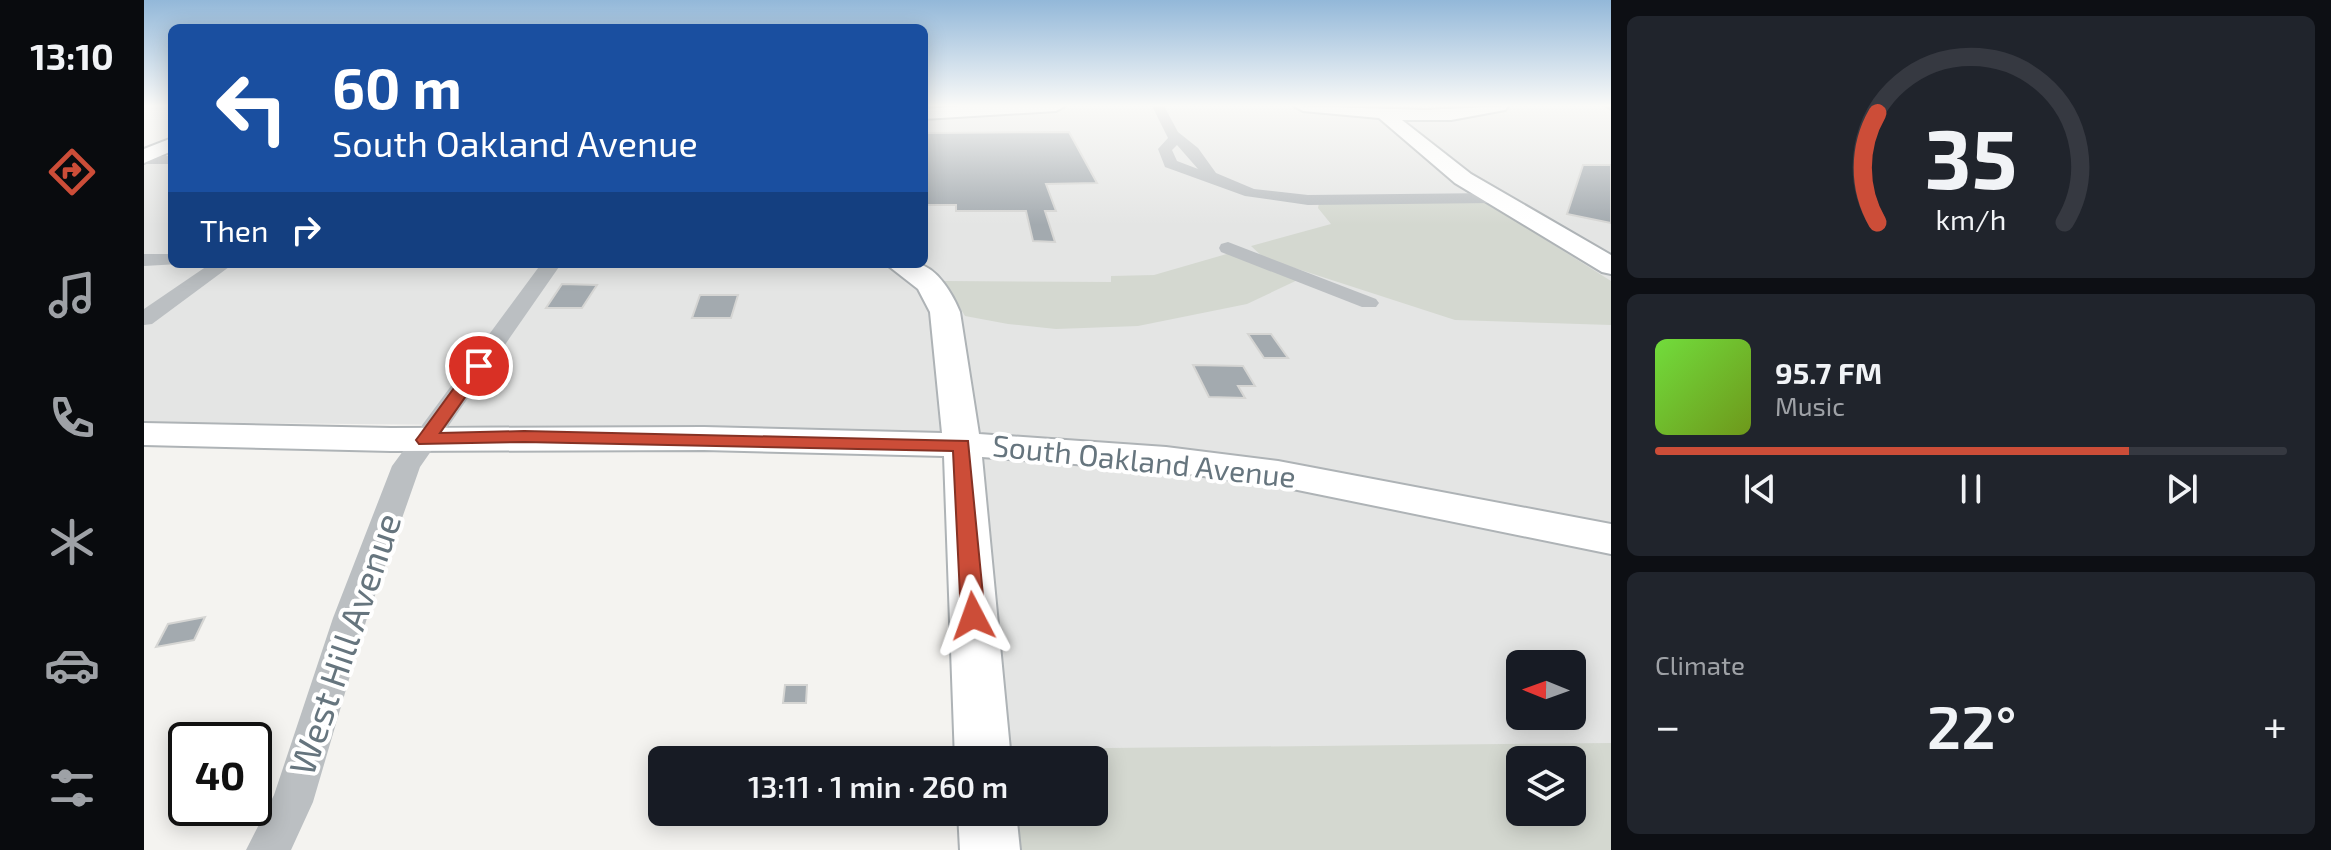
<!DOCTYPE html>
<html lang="en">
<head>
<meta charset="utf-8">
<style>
  body { margin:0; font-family:"Exo 2",sans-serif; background:#20242c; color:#f1f3f6; height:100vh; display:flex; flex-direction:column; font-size:30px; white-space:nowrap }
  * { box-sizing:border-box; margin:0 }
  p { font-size:26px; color:#9ea1a6 }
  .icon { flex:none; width:44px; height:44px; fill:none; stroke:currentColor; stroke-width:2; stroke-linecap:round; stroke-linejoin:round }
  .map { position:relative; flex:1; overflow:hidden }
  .drawer { display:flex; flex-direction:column; gap:16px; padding:16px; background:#0d0f14; width:720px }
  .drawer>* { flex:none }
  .hud { position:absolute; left:24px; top:24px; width:760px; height:244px; border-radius:12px; box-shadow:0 4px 20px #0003; background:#1a4fa0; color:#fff; overflow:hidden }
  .needle { width:52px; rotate:271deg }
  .tools { position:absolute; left:1362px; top:650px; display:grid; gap:16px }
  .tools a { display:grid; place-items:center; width:80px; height:80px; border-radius:12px; background:#171b24; box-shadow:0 4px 20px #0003; font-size:40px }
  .speed { position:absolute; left:24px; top:722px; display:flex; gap:16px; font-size:40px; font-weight:700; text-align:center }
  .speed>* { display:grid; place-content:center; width:104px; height:104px; border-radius:50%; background:#171b24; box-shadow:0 4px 20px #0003; line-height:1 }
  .speed .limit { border:4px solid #111; border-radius:12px; background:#fff; color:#111 }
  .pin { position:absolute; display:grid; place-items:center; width:68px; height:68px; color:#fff; margin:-34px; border:4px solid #fff; border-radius:50%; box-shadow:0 2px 8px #0007 }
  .me { position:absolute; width:88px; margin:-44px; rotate:356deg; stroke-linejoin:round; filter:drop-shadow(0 0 6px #0008) }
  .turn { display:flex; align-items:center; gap:28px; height:168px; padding:0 32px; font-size:36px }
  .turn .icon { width:104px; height:104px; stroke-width:2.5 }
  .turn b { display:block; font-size:56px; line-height:68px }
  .then { display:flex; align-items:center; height:76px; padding:0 32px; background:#0003; gap:16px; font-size:30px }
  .big { font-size:60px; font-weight:600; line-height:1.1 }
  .drawer .widget { flex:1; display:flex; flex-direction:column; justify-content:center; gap:12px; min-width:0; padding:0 28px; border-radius:12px; background:#20242c }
  .drawer .dial { align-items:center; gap:0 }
  .dial svg { height:208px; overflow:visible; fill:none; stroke:#363941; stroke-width:7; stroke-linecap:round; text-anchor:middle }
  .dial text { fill:#f1f3f6; stroke:none }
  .song { display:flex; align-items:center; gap:24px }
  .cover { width:96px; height:96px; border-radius:12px; background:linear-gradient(135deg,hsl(100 70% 55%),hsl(80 70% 35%)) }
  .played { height:8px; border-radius:4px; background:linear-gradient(90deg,#cc4d38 75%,#363941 75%) }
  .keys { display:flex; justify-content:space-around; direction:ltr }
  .heat { display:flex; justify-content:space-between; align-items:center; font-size:44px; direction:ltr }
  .trip { position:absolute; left:504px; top:746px; width:460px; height:80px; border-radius:12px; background:#171b24; box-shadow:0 4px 20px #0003; font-weight:600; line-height:80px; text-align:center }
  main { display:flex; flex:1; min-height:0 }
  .tab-bar { display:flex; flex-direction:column; width:144px; justify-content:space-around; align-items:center; background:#090b0e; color:#9ea1a6 }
  .tab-bar .icon { width:56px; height:56px }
  .tab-bar .on { color:#cc4d38 }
  .tab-bar b { font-size:36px; color:#f1f3f6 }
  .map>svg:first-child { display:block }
  .built { fill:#e4e5e4; fill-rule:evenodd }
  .green { fill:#d4d8d0; fill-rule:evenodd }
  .building { fill:#a3aaaf; stroke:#d5d5d3; stroke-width:2 }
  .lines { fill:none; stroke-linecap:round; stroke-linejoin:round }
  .secondary-casing { stroke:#aeb3b6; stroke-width:4 }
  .street { fill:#bbbfc2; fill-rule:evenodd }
  .secondary { fill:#fff; fill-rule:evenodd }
  .route { fill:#cc4d38; stroke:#853224; stroke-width:2 }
  .labels { text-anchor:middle; stroke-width:8; stroke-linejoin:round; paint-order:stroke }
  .street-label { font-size:30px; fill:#66757e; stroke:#fff }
  .near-street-label { font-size:36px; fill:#66757e; stroke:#fff }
</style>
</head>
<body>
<main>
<nav class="tab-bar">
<b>13:10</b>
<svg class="icon on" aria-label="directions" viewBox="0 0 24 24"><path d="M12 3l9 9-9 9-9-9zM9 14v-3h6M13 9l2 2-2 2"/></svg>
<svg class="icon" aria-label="music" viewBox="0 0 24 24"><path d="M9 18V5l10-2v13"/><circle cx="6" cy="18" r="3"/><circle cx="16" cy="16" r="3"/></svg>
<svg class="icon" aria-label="phone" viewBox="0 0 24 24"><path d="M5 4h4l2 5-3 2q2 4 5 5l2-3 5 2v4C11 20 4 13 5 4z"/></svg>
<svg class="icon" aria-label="climate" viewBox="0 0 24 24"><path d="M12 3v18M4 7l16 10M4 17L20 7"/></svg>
<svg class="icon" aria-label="car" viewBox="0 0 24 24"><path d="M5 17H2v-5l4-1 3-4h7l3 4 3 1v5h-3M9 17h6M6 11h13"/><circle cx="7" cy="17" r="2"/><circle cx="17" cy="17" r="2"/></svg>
<svg class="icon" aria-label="filters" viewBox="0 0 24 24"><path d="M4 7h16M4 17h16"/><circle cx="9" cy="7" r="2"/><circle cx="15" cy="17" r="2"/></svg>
</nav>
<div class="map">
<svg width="1467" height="850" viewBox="0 0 1467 850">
  <rect width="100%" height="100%" fill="#f4f3f0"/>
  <path class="built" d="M780,106H1467V850L950,812V760H864L838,432L780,437L311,425L0,422V161L28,147V264H780ZM1376,664H1428V716H1376ZM1376,760H1428V812H1376Z"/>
  <g class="green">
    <polygon points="1342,202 1467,281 1467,325 1311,320 1120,258 1107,246 1187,224 1174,208 1175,203"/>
    <polygon points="1093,251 1160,277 1103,304 994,326 912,329 864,324 821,316 800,281 967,282 967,276 1010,275"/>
    <path d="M1467,743V850H873L869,812H950V760H864L862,749ZM1376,760H1428V812H1376Z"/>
  </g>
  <g class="building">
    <polygon points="925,132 953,183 902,184 912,211 901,211 911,242 889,241 882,211 812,211 812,205 780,205 780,133"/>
    <polygon points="1439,165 1467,165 1467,223 1423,214"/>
    <polygon points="418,284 453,285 438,308 402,308"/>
    <polygon points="556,295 594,295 587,318 548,318"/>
    <polygon points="1104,334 1127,334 1144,358 1120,358"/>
    <polygon points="1049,365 1099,366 1111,386 1094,386 1101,398 1065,397"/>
    <polygon points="61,617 50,640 12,647 24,624"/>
    <polygon points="641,685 663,685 662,703 639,703"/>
  </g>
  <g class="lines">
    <defs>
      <g id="secondary">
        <polygon points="820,106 921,106 912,111 780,119 780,109"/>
        <polygon points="1150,106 1282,110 1364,106 1361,110 1307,120 1258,120 1327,174 1467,255 1467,274 1458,272 1311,183 1235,118 1159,111"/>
        <polygon points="28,138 28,151 0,163 0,149"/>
        <path d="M742,264C752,264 765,262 774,264C794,268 809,295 816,312L835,434L1022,447L1134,461L1467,524V554L1134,486L1022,471L838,457L867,760H811L800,456L560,450L247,451L0,445V423L247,428L560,427L798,433L786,312L774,289Z"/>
        <polygon points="814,812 872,812 876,850 816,850"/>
      </g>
    </defs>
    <use href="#secondary" class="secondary-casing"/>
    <g class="street">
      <path d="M1008,106H1020L1034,132L1054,148L1072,173L1110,189L1164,195L1349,193L1357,198L1349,203L1164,205L1101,196L1021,167L1014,149L1024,138ZM1033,145L1054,169L1033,161L1028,150Z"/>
      <polygon points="1459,106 1467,106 1467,111"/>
      <rect x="0" y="156" width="28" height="8"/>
      <polygon points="1084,242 1232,299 1235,303 1232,307 1218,307 1077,252 1075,248 1077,244"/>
      <polygon points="0,254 28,254 28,264 35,264 0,266"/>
      <polygon points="66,264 89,264 8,324 0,325 0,309"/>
      <polygon points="397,264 417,264 276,467 223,618 169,802 147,850 102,850 130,795 189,618 248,466"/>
    </g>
    <use href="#secondary" class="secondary"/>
  </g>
  <linearGradient id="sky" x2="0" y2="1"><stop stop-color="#93b8d9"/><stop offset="0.47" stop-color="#fafaf8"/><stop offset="1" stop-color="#fafaf8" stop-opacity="0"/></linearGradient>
  <rect width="1467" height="225" fill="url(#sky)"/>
  <polygon class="route" points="335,361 343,366 296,433 380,431 824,441 841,616 838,622 829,625 821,622 817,616 809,451 380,442 275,444 272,440 275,436 329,362"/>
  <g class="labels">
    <g class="street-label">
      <text transform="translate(1000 462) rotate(6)" y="10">South Oakland Avenue</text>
    </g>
    <g class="near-street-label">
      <text transform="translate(201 644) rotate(-71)" y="13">West Hill Avenue</text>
    </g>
  </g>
</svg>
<div class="tools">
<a><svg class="needle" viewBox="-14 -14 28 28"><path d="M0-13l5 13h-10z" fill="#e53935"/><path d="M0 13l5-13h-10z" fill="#9ea1a6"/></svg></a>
<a><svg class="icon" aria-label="layers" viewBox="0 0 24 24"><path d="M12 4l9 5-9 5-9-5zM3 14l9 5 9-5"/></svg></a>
</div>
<div class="speed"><div class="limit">40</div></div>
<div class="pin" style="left:335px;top:366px;background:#d93025"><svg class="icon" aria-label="arrive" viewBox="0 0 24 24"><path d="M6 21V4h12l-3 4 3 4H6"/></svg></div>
<svg class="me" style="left:829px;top:616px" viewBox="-20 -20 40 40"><path d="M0-17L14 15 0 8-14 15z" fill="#cc4d38" stroke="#fff" stroke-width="4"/></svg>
<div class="trip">13:11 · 1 min · 260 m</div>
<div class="hud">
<div class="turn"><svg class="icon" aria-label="left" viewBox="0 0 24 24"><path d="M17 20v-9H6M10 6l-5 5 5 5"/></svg><div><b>60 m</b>South Oakland Avenue</div></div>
<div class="then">Then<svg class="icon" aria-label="right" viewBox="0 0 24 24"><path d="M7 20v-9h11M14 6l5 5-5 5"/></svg></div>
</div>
</div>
<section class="drawer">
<div class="widget dial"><svg viewBox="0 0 100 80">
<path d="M14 69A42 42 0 1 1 86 69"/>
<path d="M14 69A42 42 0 0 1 14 27" stroke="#cc4d38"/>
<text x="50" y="56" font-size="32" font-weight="700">35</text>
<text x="50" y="72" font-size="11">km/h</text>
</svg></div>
<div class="widget">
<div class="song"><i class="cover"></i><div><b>95.7 FM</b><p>Music</p></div></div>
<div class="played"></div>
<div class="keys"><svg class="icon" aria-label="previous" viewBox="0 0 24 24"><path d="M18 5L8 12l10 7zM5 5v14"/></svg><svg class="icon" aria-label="pause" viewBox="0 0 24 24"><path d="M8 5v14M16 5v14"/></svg><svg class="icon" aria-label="next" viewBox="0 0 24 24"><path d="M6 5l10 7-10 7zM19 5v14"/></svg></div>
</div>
<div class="widget"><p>Climate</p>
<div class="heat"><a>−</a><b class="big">22°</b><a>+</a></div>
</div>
</section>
</main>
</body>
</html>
